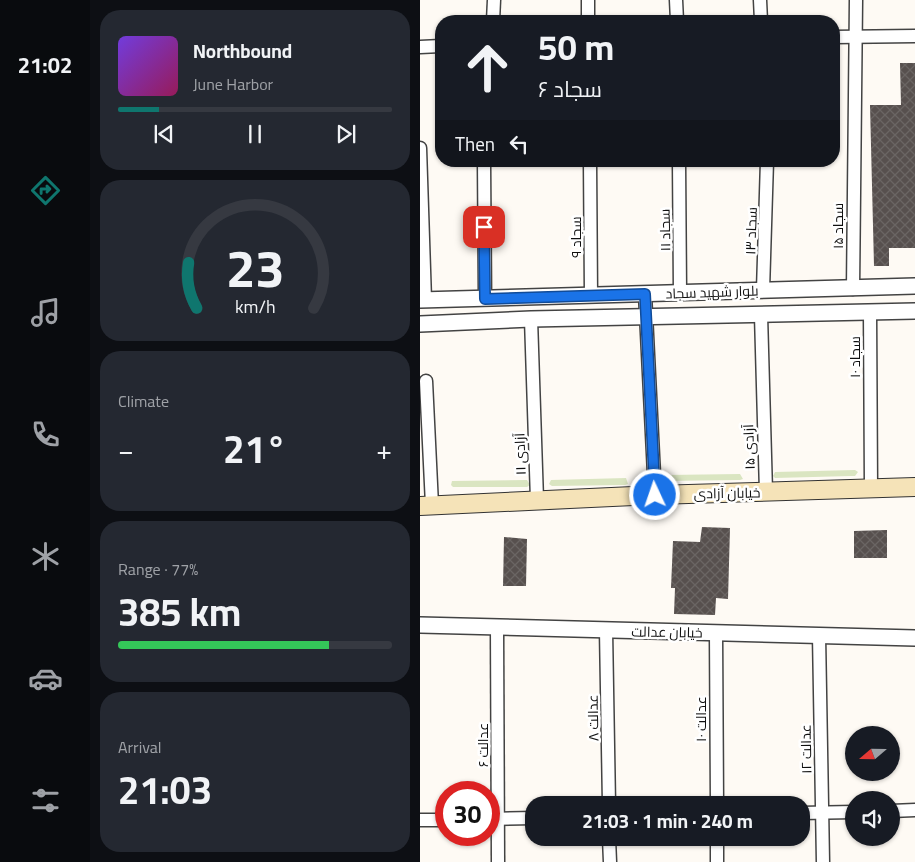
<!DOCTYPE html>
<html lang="en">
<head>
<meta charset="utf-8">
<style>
  body { margin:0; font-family:Georgia,Cairo,serif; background:#242831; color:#f1f3f6; height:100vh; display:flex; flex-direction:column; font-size:19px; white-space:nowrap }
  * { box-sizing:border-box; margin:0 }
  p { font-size:16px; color:#9ea1a6 }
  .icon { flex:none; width:28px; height:28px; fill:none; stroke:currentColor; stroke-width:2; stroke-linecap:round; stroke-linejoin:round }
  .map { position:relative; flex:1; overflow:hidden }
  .details { display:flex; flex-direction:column; gap:10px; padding:10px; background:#0d0f14; width:330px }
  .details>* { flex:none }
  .guide { position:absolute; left:15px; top:15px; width:405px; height:152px; border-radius:20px; box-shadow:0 1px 4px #0004; background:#171b24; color:#f1f3f6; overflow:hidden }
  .needle { width:32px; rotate:250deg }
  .tools { position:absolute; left:425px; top:726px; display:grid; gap:10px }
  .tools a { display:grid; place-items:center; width:55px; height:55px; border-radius:50%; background:#171b24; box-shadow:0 1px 4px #0004; font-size:25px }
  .speed { position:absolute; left:15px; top:781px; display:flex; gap:10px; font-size:25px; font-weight:700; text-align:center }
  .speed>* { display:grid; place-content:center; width:65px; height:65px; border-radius:50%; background:#171b24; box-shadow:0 1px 4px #0004; line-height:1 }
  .speed .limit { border:8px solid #d22; background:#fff; color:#111 }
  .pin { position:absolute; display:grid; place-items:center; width:42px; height:42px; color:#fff; margin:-21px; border-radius:10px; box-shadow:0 2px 8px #0006 }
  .me { position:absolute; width:55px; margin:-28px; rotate:357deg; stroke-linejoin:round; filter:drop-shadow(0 0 4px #0008) }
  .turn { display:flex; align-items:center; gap:18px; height:105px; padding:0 20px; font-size:22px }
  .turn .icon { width:65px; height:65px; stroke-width:2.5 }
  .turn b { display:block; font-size:35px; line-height:42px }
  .then { display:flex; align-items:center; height:48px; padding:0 20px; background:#0003; gap:10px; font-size:19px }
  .big { font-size:38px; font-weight:700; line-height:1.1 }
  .details .widget { flex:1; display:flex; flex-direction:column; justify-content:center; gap:8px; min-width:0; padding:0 18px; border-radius:20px; background:#242831 }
  .details .dial { align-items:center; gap:0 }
  .dial svg { height:130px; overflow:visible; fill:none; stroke:#363941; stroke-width:7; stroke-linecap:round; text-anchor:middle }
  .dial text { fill:#f1f3f6; stroke:none }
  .song { display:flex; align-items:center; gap:15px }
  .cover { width:60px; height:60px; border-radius:8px; background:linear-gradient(135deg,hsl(260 70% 55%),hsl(330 70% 35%)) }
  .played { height:5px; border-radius:2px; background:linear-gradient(90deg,#0f766e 15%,#363941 15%) }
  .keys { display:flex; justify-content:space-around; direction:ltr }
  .heat { display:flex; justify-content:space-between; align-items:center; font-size:28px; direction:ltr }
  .charge { height:8px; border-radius:4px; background:linear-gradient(90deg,#34c759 77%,#363941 0) }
  .trip { position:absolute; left:105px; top:796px; width:285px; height:50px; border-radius:20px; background:#171b24; box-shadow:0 1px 4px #0004; font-weight:700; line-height:50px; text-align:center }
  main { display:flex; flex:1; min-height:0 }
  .menu { display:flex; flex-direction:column; width:90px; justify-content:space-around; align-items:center; background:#090b0e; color:#9ea1a6 }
  .menu .icon { width:35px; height:35px }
  .menu .selected { color:#0f766e }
  .menu b { font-size:22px; color:#f1f3f6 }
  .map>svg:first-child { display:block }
  .park { fill:#dae5c1 }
  .building { fill:url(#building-cross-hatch) }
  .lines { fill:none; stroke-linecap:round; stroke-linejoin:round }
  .minor-casing { stroke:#434343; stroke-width:15 }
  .tertiary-casing { stroke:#434343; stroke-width:18 }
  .secondary-casing { stroke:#323232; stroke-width:20 }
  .minor { stroke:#fff; stroke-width:12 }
  .tertiary { stroke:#fff; stroke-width:15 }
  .secondary { stroke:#f5e3b8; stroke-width:18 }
  .route-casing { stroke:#114b97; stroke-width:12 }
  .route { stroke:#1a73e8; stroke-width:9 }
  .labels { text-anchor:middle; stroke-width:5; stroke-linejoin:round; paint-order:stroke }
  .street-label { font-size:14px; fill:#101010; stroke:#fff }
</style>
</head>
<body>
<main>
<nav class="menu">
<b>21:02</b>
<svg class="icon selected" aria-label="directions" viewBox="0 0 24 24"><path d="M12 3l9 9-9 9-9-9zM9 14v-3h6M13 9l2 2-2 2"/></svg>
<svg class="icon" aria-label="music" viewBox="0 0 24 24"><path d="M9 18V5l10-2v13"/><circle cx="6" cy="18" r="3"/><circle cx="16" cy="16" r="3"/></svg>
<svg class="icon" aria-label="phone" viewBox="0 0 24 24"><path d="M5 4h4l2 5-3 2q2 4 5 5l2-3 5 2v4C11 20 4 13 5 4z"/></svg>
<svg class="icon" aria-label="climate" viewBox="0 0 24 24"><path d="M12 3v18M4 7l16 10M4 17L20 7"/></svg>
<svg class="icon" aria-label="car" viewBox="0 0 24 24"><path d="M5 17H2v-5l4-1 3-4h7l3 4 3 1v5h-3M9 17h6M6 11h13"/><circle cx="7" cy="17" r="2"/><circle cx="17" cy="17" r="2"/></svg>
<svg class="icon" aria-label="filters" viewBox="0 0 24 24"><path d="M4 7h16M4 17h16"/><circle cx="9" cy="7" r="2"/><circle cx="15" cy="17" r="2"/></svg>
</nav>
<section class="details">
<div class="widget">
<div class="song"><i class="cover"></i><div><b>Northbound</b><p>June Harbor</p></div></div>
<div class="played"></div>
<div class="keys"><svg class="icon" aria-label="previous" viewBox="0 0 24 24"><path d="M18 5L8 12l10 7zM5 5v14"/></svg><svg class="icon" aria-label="pause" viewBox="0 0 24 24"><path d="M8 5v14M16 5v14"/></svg><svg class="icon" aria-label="next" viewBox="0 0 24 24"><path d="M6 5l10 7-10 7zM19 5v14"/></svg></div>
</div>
<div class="widget dial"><svg viewBox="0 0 100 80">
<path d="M14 69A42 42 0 1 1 86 69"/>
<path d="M14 69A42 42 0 0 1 9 41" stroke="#0f766e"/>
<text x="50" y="56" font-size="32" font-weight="700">23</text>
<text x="50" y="72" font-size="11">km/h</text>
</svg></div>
<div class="widget"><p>Climate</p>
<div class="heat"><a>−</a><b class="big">21°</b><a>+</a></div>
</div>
<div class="widget"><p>Range · 77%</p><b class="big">385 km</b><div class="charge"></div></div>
<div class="widget"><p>Arrival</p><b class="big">21:03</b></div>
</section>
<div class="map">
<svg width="495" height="862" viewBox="0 0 495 862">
  <defs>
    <pattern id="building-cross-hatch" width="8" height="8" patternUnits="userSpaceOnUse" patternTransform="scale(1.25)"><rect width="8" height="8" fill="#57504e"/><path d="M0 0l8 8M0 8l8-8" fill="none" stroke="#6a6563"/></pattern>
  </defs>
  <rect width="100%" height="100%" fill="#fefaf4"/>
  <g class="park">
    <polygon points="435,470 438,472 435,476 431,476 355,478 353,476 355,472"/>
    <polygon points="320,474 323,479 320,480 246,481 244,479 246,475"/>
    <polygon points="206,478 208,484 205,485 132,486 129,484 131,480"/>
    <polygon points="107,480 110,485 107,487 33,487 31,485 32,481"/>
  </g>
  <g class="building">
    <polygon points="480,63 495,63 495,248 469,248 469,266 454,266 450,105 481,105"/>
    <polygon points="282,527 310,528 308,599 296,598 295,615 254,614 255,588 251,588 253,541 280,542"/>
    <polygon points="467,530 467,558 434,558 434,531"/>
    <polygon points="84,537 107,539 106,586 83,586"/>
  </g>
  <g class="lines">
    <defs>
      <g id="minor">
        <polyline points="168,0 168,21"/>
        <polyline points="256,0 257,21"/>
        <polyline points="340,0 341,21"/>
        <polyline points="73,21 74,0"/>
        <polyline points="414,37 495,36"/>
        <polyline points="0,47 21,46"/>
        <polyline points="0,148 5,300"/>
        <polyline points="64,161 65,299"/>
        <polyline points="170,161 171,296"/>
        <polyline points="259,161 260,292"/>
        <polyline points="433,289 436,0"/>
        <polyline points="343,290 347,161"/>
        <polyline points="225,294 235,495"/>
        <polyline points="450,311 451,489"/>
        <polyline points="341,315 346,492"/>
        <polyline points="111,319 117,500"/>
        <polyline points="6,381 12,505"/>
        <polyline points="77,627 78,862"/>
        <polyline points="186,630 189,805"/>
        <polyline points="296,633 297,805"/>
        <polyline points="399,635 403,862"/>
        <polyline points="471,811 495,810"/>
        <polyline points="381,813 434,812"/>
        <polyline points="69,819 114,818"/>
        <polyline points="0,820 26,820"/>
        <polyline points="189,838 190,862"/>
        <polyline points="297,838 297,862"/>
      </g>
      <g id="tertiary">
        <polyline points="0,300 495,286"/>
        <polyline points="0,324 111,319 495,311"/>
        <polyline points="0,625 495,638"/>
      </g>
      <polyline id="secondary" points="0,506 235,495 495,487"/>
    </defs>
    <use href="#minor" class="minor-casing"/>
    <use href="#tertiary" class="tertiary-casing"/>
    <use href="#secondary" class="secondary-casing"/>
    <use href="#minor" class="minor"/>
    <use href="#tertiary" class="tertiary"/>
    <use href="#secondary" class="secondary"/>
  </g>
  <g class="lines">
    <defs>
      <polyline id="route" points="64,227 65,299 225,294 235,495"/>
    </defs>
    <use href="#route" class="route-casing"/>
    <use href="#route" class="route"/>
  </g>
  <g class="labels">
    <g class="street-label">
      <text transform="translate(418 226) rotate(-90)" y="5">سجاد ۱۵</text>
      <text transform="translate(245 230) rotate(-91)" y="5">سجاد ۱۱</text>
      <text transform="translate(331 231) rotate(-88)" y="5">سجاد ۱۳</text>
      <text transform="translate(156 237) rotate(-90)" y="5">سجاد ۹</text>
      <text transform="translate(292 292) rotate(-2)" y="5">بلوار شهید سجاد</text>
      <text transform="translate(435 357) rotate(-90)" y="5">سجاد ۱۰</text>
      <text transform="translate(329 447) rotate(-92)" y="5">آزادی ۱۵</text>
      <text transform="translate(100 454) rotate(-92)" y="5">آزادی ۱۱</text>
      <text transform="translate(307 493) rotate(-1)" y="5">خیابان آزادی</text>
      <text transform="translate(247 632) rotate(1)" y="5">خیابان عدالت</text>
      <text transform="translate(173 718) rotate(-91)" y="5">عدالت ۸</text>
      <text transform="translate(281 719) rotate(-90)" y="5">عدالت ۱۰</text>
      <text transform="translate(63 745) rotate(-90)" y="5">عدالت ۶</text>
      <text transform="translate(386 749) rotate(-91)" y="5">عدالت ۱۲</text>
    </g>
  </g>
</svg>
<div class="tools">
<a><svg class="needle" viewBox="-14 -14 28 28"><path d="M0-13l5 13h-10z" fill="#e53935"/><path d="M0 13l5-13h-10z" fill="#9ea1a6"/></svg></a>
<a><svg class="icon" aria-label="sound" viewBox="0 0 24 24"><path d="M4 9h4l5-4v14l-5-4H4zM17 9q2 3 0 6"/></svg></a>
</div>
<div class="speed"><div class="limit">30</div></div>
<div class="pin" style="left:64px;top:227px;background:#d93025"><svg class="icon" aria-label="arrive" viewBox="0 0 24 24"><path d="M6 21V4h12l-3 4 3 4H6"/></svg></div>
<svg class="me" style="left:235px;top:495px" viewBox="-20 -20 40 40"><circle r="17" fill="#1a73e8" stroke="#fff" stroke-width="3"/><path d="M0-11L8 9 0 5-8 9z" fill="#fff"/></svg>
<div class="trip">21:03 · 1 min · 240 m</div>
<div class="guide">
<div class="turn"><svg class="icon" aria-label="ahead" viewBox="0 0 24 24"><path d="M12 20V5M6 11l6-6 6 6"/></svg><div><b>50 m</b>سجاد ۶</div></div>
<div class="then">Then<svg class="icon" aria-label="left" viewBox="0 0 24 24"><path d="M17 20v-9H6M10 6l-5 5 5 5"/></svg></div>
</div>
</div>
</main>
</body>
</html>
